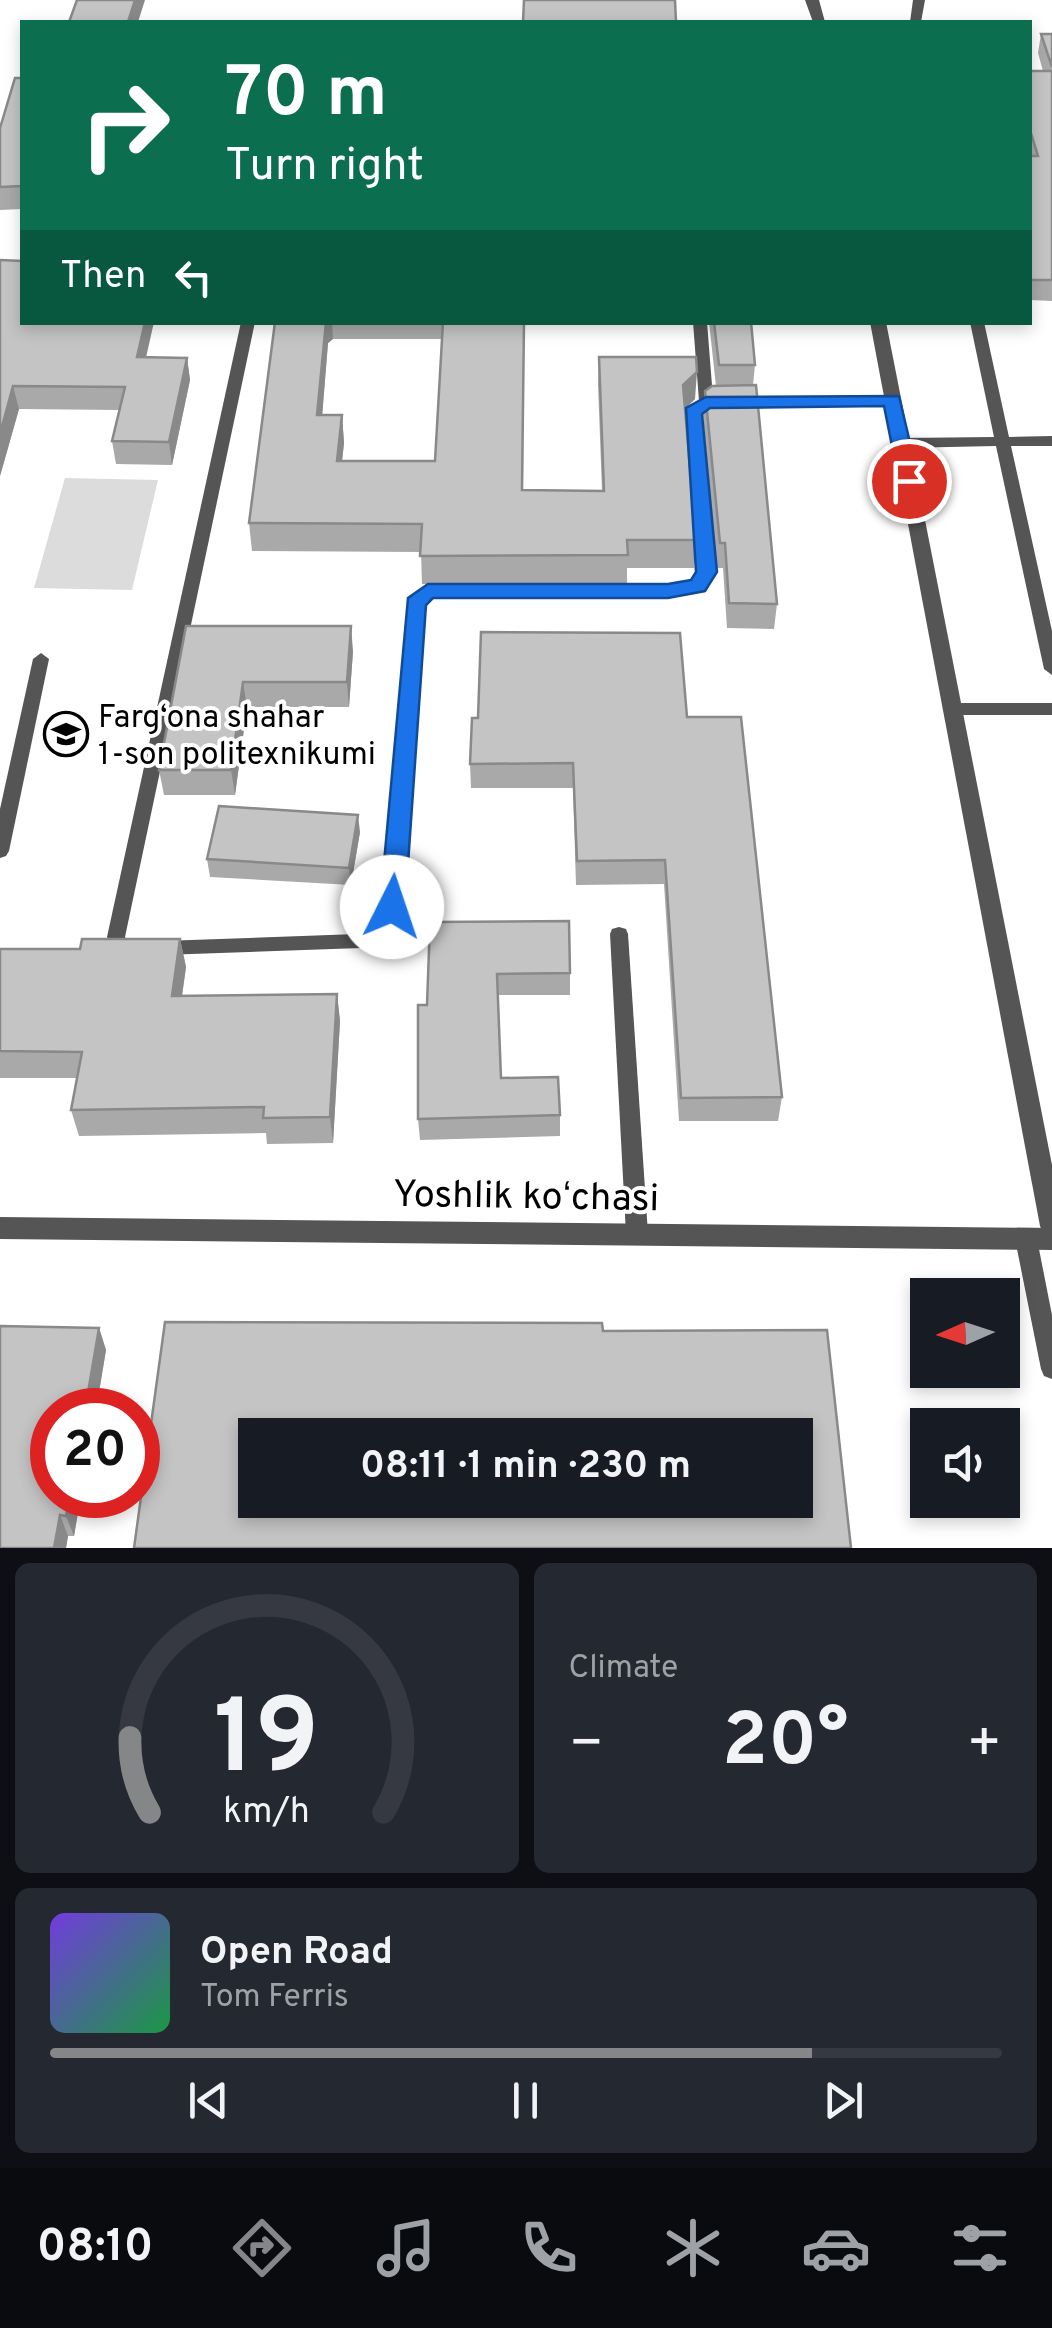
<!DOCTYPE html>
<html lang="en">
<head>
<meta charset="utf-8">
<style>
  body { margin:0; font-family:Overpass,sans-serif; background:#242831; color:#f1f3f6; height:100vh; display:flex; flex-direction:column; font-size:38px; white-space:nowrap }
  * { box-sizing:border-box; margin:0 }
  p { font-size:32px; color:#9ea1a6 }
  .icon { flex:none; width:55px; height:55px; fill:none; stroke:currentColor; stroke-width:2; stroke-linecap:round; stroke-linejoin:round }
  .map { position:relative; height:1548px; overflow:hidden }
  .sheet { display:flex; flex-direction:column; gap:15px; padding:15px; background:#0d0f14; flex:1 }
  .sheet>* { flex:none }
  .guide { position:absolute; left:20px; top:20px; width:1012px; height:305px; border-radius:0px; box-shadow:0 5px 15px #0003; background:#0b6e4f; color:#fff; overflow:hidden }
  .needle { width:65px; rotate:267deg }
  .tools { position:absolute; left:910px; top:1278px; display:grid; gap:20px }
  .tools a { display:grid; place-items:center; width:110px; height:110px; border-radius:0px; background:#171b24; box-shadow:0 5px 15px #0003; font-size:50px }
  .speed { position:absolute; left:30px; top:1388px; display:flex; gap:20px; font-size:50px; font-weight:700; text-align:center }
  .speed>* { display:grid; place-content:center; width:130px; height:130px; border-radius:50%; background:#171b24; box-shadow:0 5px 15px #0003; line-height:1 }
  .speed .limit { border:15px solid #d22; background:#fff; color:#111 }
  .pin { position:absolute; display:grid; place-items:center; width:85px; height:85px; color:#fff; margin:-42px; border:5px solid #fff; border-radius:50%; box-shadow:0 2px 10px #0007 }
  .me { position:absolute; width:110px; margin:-55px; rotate:4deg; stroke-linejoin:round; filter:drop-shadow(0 0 8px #0008) }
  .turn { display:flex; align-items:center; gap:35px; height:210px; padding:0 40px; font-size:45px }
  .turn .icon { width:130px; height:130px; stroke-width:2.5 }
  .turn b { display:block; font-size:70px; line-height:85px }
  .then { display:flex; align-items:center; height:95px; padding:0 40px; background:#0003; gap:20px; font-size:38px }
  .big { font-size:75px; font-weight:700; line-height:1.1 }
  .sheet .card { flex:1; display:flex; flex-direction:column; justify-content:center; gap:15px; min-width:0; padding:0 35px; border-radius:15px; background:#242831 }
  .sheet .dial { align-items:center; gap:0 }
  .dial svg { height:260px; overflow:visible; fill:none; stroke:#363941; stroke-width:7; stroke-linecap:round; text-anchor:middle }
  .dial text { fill:#f1f3f6; stroke:none }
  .song { display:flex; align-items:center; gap:30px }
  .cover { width:120px; height:120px; border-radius:15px; background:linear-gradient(135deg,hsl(260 70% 55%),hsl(140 70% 35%)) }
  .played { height:10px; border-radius:5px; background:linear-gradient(90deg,#858687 80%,#363941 80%) }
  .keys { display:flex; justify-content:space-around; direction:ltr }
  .heat { display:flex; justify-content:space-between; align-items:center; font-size:55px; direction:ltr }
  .sheet .tiles { flex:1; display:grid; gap:15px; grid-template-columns:1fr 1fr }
  .card:last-child { grid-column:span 2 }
  .trip { position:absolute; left:238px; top:1418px; width:575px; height:100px; border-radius:0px; background:#171b24; box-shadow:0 5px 15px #0003; font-weight:700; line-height:100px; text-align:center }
  .dock { display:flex; height:160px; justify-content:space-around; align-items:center; background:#090b0e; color:#9ea1a6 }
  .dock .icon { width:70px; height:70px }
  .dock .current { color:#858687 }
  .dock b { font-size:45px; color:#f1f3f6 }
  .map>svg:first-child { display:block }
  .green { fill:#dcdcdc }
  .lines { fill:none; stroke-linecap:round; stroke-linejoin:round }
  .service { fill:#555; fill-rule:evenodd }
  .minor { fill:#555; fill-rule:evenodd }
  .tertiary { fill:#555; fill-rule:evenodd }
  .wall { fill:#a9a9a9; fill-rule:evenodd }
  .shaded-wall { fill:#898989 }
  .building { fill:#c4c4c4; stroke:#898989; stroke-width:2.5; fill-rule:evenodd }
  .route { fill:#1a73e8; stroke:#114b97; stroke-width:2.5 }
  .labels { text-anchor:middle; stroke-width:8; stroke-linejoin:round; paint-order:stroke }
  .poi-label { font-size:32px; fill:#000; stroke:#fff; text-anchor:start }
  .near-street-label { font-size:38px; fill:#000; stroke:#fff }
</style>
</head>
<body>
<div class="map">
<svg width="1052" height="1548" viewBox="0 0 1052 1548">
  <rect width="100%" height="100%" fill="#fff"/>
  <polygon class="green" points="65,478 158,480 132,590 34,588"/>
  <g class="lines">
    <g class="service">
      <polygon points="913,0 925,0 921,22 910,22"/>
      <path d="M241,322H255L125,937L127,940L143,944L145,949L143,954C133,957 124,955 114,952L107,937Z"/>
      <polygon points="693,322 707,322 713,398 893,396 900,400 893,404 709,407 699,414 714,572 704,590 668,596 432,597 424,605 402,907 392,929 361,948 162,955 155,953 153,948 155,943 162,941 357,934 378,919 384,907 408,603 422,588 668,586 693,582 698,572 685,412 699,401"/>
      <polygon points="970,322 984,322 1009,437 1052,436 1052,446 1011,446 1052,631 1052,675 1044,669 996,446 901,448 894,443 901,438 994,437"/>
      <polygon points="41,653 49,659 9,851 6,856 0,858 0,809 33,659"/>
      <polygon points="953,703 1052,703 1052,715 953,715 945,709"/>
      <polygon points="619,927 626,929 628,934 648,1234 644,1241 637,1243 630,1241 626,1234 610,934 612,929"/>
      <polygon points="1026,1230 1033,1232 1037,1239 1052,1315 1052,1379 1044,1376 1041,1369 1015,1239 1019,1232"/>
    </g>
    <g class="minor">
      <polygon points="805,0 819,0 825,22 813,22"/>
      <polygon points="870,322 886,322 1052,1165 1052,1237 1043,1233 1040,1226"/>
    </g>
    <polygon class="tertiary" points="0,1217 1052,1228 1052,1250 0,1239"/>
  </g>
  <g class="wall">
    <polygon points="1041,34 1052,34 1052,301 1030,300 1030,71 1043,71 1038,53"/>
    <polygon points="22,78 22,209 0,210 0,128"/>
    <polygon points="22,261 146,357 187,358 190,380 172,465 116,464 112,441 119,410 19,409 0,476"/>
    <path d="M275,322H524L523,490L602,491L598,384L599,357L695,399L685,409L696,540L694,568H627V583L422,584L421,552L252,551L249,523ZM333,339H442L435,461H342L344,443L342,415H322L328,343Z"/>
    <polygon points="709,322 751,322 755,365 753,385 777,604 774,629 727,628 723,568 717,568 703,416 705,391 716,386"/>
    <polygon points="186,626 353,651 349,707 247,707 235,795 164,795 159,770"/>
    <polygon points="687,717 782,1097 778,1121 679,1121 664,884 576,885 573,788 471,788 470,764"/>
    <polygon points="360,832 351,885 210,877 207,859"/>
    <polygon points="430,922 570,973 570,995 498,995 501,1078 560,1115 560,1136 420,1140 418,1119 427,1005"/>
    <polygon points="180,939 186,967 182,996 337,994 340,1021 333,1143 267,1144 266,1133 79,1136 71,1110 77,1078 0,1078 0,949 80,949"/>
    <polygon points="0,1326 99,1328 106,1350 96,1410 52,1410 52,1495 81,1495 74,1536 68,1536 66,1548 0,1548"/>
  </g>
  <g class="shaded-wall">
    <polygon points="135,0 145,0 138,22 128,22"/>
    <polygon points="145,322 154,322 141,380 137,357"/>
    <polygon points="326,322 332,322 333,339 328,343 320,443 317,415"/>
    <polygon points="187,358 190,380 172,465 169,442"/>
    <polygon points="697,372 695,399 681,412 683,385"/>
    <polygon points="13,386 19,409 0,476 0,434"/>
    <polygon points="342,415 344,443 339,489 337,461"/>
    <polygon points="351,626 353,651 349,707 347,682"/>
    <polygon points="243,682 247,707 235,795 231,770"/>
    <polygon points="358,815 360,832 351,885 349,868"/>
    <polygon points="180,939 186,967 178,1023 172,996"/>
    <polygon points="337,994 340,1021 333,1143 330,1117"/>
    <polygon points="99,1328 106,1350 96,1410 85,1410"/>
    <polygon points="70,1495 81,1495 74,1536 66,1516"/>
    <polygon points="60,1515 68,1536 66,1548 54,1548"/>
  </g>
  <g class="building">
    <polygon points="77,0 135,0 128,22 69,22"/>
    <polygon points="524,0 675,0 676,22 523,22"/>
    <polygon points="1041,34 1052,34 1052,67"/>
    <polygon points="1030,71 1052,71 1052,280 1030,280 1030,156 1038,156 1030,130"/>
    <polygon points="15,78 22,78 22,186 0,187 0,128"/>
    <polygon points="0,260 22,261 22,322 145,322 137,357 187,358 169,442 112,441 125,387 13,386 0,434"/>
    <polygon points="275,322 326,322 317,415 342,415 337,461 435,461 443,322 524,322 522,490 604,491 599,357 696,357 697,372 683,385 696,540 627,540 628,555 420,556 422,524 249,523"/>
    <polygon points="714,322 751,322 755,365 719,365"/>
    <polygon points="756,385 777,604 729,603 725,543 720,543 705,391 712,386"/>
    <polygon points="186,626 351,626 347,682 243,682 231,770 159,770"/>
    <polygon points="481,632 680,633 687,717 741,717 782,1097 681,1098 665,860 577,861 573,763 470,764 472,718 478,718"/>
    <polygon points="219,806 358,815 349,868 207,859"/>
    <polygon points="569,921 570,973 497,974 501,1078 558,1077 560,1115 418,1119 418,1005 427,1005 430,922"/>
    <polygon points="82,939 180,939 172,996 337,994 330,1117 263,1118 264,1107 71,1110 82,1052 0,1051 0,949 80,949"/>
    <path d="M165,1322L602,1323L603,1331L827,1330L851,1548H134ZM255,1435H795V1500H255Z"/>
    <polygon points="0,1326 99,1328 85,1410 52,1410 52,1495 70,1495 66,1516 60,1515 54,1548 0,1548"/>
  </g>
  <polygon class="route" points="899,396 919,481 909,487 899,481 884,406 710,408 702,414 717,572 705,591 668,598 433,598 426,605 405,907 392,917 384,914 380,907 408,598 428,584 668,584 691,580 696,572 686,408 706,397"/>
  <defs>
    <symbol id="university-ring" viewBox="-11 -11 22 22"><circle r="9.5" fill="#fff" stroke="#000" stroke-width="1.5"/><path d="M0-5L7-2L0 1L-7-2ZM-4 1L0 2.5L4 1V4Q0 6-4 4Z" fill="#000"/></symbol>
  </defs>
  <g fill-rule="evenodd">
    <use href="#university-ring" x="41" y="709" width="50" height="50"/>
  </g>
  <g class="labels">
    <g class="poi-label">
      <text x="98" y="727">Farg‘ona shahar<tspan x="98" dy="37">1-son politexnikumi</tspan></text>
    </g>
    <g class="near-street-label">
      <text transform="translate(526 1195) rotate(1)" y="13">Yoshlik koʻchasi</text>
    </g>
  </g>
</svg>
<div class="tools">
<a><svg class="needle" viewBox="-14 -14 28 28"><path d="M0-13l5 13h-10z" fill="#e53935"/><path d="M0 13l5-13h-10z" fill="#9ea1a6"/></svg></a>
<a><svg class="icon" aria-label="sound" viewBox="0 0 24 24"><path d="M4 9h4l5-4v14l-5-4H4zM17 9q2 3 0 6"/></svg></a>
</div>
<div class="speed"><div class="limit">20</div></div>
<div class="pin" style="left:909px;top:481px;background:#d93025"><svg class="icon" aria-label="arrive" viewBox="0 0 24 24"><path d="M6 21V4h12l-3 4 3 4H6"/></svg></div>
<svg class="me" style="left:392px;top:907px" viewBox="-20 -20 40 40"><circle r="19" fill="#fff"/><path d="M0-13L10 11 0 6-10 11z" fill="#1a73e8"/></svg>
<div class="trip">08:11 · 1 min · 230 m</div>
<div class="guide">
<div class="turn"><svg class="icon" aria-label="right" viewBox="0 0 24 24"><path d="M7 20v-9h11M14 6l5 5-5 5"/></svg><div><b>70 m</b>Turn right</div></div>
<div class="then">Then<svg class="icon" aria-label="left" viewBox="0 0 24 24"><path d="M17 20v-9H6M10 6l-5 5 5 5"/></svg></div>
</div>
</div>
<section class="sheet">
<div class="tiles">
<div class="card dial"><svg viewBox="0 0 100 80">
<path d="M14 69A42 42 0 1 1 86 69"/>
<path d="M14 69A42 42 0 0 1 8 46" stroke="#858687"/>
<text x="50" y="56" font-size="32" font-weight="700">19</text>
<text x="50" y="72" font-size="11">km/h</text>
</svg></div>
<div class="card"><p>Climate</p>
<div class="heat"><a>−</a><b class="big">20°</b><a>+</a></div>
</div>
<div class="card">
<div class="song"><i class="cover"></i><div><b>Open Road</b><p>Tom Ferris</p></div></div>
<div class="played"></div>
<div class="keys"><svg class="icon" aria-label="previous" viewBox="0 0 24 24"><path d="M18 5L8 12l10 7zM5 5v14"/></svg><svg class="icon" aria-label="pause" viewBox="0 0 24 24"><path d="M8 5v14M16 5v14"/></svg><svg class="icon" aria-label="next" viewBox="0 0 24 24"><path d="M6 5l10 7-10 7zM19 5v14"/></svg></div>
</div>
</div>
</section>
<nav class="dock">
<b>08:10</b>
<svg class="icon current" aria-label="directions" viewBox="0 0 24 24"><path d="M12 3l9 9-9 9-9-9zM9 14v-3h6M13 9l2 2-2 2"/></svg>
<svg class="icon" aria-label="music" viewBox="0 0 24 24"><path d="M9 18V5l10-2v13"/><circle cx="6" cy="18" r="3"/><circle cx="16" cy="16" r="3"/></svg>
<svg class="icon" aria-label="phone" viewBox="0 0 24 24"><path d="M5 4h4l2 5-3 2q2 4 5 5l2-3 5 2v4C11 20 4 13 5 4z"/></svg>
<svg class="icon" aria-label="climate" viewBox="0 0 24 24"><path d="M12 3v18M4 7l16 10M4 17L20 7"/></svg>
<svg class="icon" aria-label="car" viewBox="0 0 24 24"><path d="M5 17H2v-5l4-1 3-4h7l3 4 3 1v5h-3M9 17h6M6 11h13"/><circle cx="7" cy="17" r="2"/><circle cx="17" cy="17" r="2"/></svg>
<svg class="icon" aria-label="filters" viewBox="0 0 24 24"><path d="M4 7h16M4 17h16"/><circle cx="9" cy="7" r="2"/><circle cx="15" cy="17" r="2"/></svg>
</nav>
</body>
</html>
